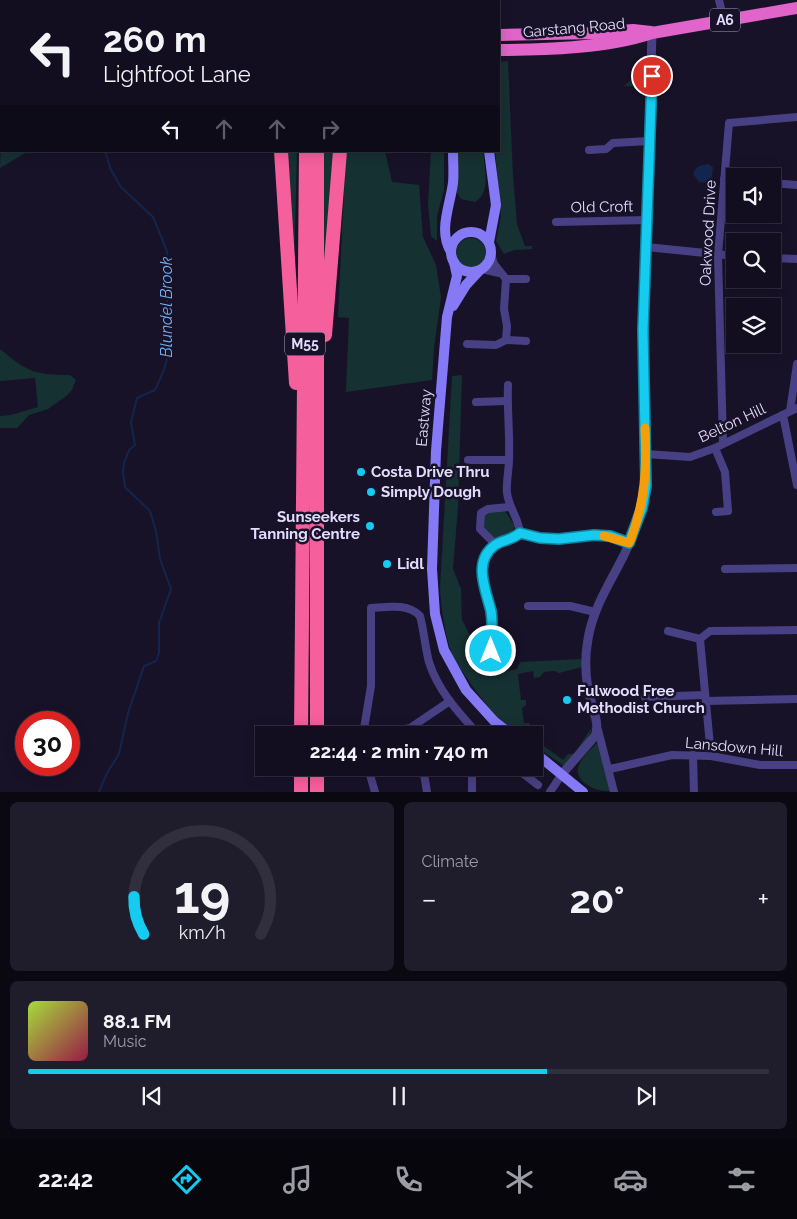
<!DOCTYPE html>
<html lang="en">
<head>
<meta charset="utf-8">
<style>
  body { margin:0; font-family:Raleway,sans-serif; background:#1f1c2c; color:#f1f3f6; height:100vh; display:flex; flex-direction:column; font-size:19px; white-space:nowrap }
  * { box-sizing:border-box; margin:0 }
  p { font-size:16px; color:#9c9ca4 }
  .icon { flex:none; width:28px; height:28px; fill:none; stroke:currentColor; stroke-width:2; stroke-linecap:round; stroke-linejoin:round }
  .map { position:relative; height:792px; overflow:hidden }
  .panel { display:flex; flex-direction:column; gap:10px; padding:10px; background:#0a0811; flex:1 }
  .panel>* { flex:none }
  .top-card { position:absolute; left:0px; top:0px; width:500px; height:152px; box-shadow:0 2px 12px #0003,0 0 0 1px #312e3d; background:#120e1f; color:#f1f3f6; overflow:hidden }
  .fabs { position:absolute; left:726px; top:168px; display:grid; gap:10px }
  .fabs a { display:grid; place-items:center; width:55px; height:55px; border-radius:0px; background:#120e1f; box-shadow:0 2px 12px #0003,0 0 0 1px #312e3d; font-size:25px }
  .speed { position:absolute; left:15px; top:711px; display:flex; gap:10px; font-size:25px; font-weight:700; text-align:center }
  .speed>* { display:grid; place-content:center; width:65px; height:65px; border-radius:50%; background:#120e1f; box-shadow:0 2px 12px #0003,0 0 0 1px #312e3d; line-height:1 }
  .speed .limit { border:8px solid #d22; background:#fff; color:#111 }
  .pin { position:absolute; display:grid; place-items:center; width:42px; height:42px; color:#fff; margin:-21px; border:2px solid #fff; border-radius:50%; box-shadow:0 1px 5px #0007 }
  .me { position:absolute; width:55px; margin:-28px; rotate:0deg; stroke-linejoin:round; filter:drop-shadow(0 0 4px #0008) }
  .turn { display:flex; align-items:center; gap:18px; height:105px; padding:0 20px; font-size:22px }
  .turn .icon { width:65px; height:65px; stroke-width:2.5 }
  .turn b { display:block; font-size:35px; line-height:42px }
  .lanes { display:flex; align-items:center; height:48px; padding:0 20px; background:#0003; justify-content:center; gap:25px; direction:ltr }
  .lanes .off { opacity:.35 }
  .big { font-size:38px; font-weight:700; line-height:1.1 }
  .panel .card { flex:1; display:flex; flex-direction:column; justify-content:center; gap:8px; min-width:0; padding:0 18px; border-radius:8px; background:#1f1c2c }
  .panel .dial { align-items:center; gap:0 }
  .dial svg { height:130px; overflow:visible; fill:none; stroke:#312e3d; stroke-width:7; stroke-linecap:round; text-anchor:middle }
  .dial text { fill:#f1f3f6; stroke:none }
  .song { display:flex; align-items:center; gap:15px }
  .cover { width:60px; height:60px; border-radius:8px; background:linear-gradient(135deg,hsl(80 70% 55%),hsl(340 70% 35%)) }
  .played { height:5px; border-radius:2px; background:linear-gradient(90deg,#15cbf0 70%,#312e3d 70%) }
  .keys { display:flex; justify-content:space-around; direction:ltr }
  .heat { display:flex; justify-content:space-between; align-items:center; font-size:28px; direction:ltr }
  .panel .tiles { flex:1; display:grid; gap:10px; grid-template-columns:1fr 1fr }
  .card:last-child { grid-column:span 2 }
  .trip { position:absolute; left:255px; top:726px; width:288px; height:50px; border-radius:0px; background:#120e1f; box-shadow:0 2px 12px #0003,0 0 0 1px #312e3d; font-weight:700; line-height:50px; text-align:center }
  .menu { display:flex; height:80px; justify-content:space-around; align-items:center; background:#07060c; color:#9c9ca4 }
  .menu .icon { width:35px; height:35px }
  .menu .active { color:#15cbf0 }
  .menu b { font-size:22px; color:#f1f3f6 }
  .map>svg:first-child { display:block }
  .green { fill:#163132 }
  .water { fill:#12254c }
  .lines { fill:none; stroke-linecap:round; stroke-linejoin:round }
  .stream { stroke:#12254c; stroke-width:2 }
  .minor { stroke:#484084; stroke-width:8 }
  .tertiary { stroke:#484084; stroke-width:9 }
  .secondary { stroke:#8579f6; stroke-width:10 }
  .primary { stroke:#cb6af6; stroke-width:11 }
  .trunk { stroke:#e064c9; stroke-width:12 }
  .motorway { stroke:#f55f9c; stroke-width:14 }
  .route-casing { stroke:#0e849c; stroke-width:12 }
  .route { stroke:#15cbf0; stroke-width:9 }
  .slow { stroke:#f59e0b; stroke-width:9 }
  .poi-dot { fill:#15cbf0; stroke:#181229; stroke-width:2 }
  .labels { text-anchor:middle; stroke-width:5; stroke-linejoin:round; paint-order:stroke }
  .shield { fill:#181229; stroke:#a59fbd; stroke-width:1 }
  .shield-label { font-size:14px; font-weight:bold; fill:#e2dcfd }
  .street-label { font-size:15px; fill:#e2dcfd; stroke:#181229 }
  .poi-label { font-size:15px; font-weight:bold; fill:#e2dcfd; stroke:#181229; text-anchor:start }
  .water-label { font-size:16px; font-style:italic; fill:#71aff6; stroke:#181229 }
</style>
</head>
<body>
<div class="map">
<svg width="797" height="792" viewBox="0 0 797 792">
  <rect width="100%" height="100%" fill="#181229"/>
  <g class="green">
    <polygon points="508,61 513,176 517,224 525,246 532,246 532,249 514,250 504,254 496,241 501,216 495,151 499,151 499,62"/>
    <polygon points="636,63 642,64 643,87 624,86 633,78"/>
    <polygon points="1,145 1,151 29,151 0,168"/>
    <polygon points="283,151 297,151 294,271"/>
    <polygon points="324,151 337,151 323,308"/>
    <polygon points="346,151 385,151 392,182 419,185 423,237 436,265 441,297 434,348 432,380 346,392 349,318 338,317"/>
    <polygon points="431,151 444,151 444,190 437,216 437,241 431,236 428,204"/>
    <path d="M457,151H483C484,168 492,192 475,202L461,199L457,193Z"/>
    <circle cx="471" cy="253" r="15"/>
    <path d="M0,349C28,372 34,375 70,375L76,380L72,390L65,397L48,409L29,415L17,428H0V416L11,415L38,407L35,378L0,381Z"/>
    <path d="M462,375L458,507L453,569L461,589L462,620L491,674L517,669L520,662L581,659L582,667L559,673L554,671L544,672L540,677L534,678L533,671L518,674L521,700H526V705L522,708L524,723H529L532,729H540L541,744L563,760L568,754H574L592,727L584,688C595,735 598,730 564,766L534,745V735C530,735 526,736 522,735C502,731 467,679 456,662C446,646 441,607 440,588L452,376Z"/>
    <polygon points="495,510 505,511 515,526 509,538 497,541 488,534 482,525 483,516"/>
    <path d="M597,743L611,791C600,791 595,790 586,784C567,770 586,754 597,743Z"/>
  </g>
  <path class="water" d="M708,164L713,167L711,180L708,183L699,182L693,174C695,167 700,165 708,164Z"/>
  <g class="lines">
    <g class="stream">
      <polyline points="79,0 80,1"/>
      <path d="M99,792L107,773L119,754L128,713L144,666L156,661L159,653V623L171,589L160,559L156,531L150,511L125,487L123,472L124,463L129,450L135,445L131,422L137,398L155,390C164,371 172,354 167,333V251L153,217L121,187L111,170L105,151"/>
    </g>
    <g class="minor">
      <polyline points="22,0 23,1"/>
      <polyline points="719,0 724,21"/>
      <polyline points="589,150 606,149 613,143 649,141"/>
      <polyline points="724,179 735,180"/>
      <polyline points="772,183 797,185"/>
      <polyline points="556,222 648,220"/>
      <polyline points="646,247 735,256"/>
      <polyline points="491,254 494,264 506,279 526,279"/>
      <polyline points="772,258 797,259"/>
      <polyline points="482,269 499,273"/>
      <polyline points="506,340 526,341"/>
      <polyline points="467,344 496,345 506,340 507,326 504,309 506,279"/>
      <polyline points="476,402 507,401"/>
      <polyline points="790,411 797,364"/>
      <polyline points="783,415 797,485"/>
      <polyline points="723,443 718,255 729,123 797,117"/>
      <polyline points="715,448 725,472 728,511 716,512"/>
      <polyline points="646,454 690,457 715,448 797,408"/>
      <polyline points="468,460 509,460"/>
      <polyline points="520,533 540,538 559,539 594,535 610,536 629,543"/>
      <polyline points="496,545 480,529 481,513 488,509 509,507"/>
      <polyline points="725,569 797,568"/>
      <polyline points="528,606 570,606 595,612"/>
      <polyline points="668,631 700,639"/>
      <polyline points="700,639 711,756"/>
      <polyline points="700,639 710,631 797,630"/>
      <path d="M491,651C492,638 493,624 490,611C487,591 474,570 490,551C498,541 511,541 520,533C519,519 509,508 507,493C506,482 509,470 509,458C510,434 507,409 508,385"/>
      <polyline points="645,697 705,695"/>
      <polyline points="706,701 797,699"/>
      <polyline points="363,729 398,731 410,728 450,701"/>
      <polyline points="598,730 614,792"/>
      <path d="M363,735L371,686V608C387,607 408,603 420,616C424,631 425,647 429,662C438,691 459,713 479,735"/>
      <polyline points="693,755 694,792"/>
      <polyline points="368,768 375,792"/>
      <polyline points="423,768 427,792"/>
      <polyline points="472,768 472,792"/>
      <polyline points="516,768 538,785"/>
      <polyline points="610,769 672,755 711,756 760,765 797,765"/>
      <polyline points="550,792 562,774"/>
    </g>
    <g class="tertiary">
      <polyline points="0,134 1,134"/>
      <path d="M562,774L595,736C601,723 590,703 588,689C585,672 585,655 588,639C593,608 610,583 624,555C635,533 641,510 645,486L643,331L652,33"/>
    </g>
    <g class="secondary">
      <polyline points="447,0 447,1"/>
      <polyline points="476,0 477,1"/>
      <circle cx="471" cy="252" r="20"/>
      <polyline points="489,242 496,205 489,151"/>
      <path d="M451,252C438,231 450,206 453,183C454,173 453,162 453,151"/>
      <polyline points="454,262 457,276 447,317 436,451 432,569 435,614 444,650 466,690 495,722 512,735"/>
      <polyline points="453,306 466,285 479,271"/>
      <polyline points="534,752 583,792"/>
    </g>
    <g class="primary">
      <polyline points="129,0 131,1"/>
      <polyline points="145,0 147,1"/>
    </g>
    <g class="trunk">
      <polyline points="499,35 597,33 633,30 651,32"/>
      <path d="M499,50C547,50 607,48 652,33L797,8"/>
    </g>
    <g class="motorway">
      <polyline points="306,0 306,1"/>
      <polyline points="317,0 317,1"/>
      <polyline points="344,0 344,1"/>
      <polyline points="274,1 274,0"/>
      <polyline points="281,151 296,383"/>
      <polyline points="325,335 340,151"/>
      <polyline points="301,735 306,151"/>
      <polyline points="317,735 317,151"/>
      <polyline points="301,792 301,768"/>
      <polyline points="317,792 317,768"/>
    </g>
  </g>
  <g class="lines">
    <defs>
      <path id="route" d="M491,651C492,638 493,624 491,611C486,590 472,562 495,545C503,540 512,540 520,533L540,538L559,539L594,535L610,536L629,543L642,508L646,486L643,330L652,76"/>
    </defs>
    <use href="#route" class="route-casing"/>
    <use href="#route" class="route"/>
    <path class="slow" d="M604,536L629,543L631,539C645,500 647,469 645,428"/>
  </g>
  <g class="poi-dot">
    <circle cx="361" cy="472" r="5"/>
    <circle cx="371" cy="492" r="5"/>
    <circle cx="370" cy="526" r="5"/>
    <circle cx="387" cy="564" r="5"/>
    <circle cx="567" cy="700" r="5"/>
  </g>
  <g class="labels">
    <g class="shield">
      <rect x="710" y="8.5" width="30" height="23" rx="4"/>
      <rect x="285" y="332.5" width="40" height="23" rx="4"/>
    </g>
    <g class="shield-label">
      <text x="725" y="25">A6</text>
      <text x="305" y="349">M55</text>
    </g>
    <g class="street-label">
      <text transform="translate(574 28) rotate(-5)" y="5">Garstang Road</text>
      <text transform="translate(602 207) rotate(-1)" y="5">Old Croft</text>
      <text transform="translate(708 233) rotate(-87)" y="5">Oakwood Drive</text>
      <text transform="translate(424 418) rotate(-85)" y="5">Eastway</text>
      <text transform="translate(732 423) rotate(-25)" y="5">Belton Hill</text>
      <text transform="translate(734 747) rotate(5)" y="5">Lansdown Hill</text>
    </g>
    <g class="poi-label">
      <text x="371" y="477">Costa Drive Thru</text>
      <text x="381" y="497">Simply Dough</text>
      <text x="360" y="522" text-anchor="end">Sunseekers<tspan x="360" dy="17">Tanning Centre</tspan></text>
      <text x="397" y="569">Lidl</text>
      <text x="577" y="696">Fulwood Free<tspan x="577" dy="17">Methodist Church</tspan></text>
    </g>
    <g class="water-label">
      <text transform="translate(166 307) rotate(-90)" y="6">Blundel Brook</text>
    </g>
  </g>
</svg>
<div class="fabs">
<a><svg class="icon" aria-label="sound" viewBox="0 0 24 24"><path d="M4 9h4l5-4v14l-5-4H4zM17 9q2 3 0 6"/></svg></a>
<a><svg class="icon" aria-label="search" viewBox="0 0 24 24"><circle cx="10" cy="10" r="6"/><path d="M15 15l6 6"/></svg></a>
<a><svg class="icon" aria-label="layers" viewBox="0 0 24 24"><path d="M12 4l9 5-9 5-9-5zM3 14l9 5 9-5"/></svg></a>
</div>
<div class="speed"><div class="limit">30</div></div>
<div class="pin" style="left:652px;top:76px;background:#d93025"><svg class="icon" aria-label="arrive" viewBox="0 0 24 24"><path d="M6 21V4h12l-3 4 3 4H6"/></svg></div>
<svg class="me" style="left:491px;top:651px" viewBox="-20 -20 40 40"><circle r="17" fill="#15cbf0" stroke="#fff" stroke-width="3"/><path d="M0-11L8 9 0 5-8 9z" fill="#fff"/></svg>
<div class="trip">22:44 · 2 min · 740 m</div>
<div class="top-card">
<div class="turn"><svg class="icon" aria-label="left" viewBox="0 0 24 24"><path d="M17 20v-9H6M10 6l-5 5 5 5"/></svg><div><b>260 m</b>Lightfoot Lane</div></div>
<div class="lanes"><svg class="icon" aria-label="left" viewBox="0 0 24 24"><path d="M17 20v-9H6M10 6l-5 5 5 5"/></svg><svg class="icon off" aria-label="ahead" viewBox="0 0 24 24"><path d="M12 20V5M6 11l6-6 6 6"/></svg><svg class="icon off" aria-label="ahead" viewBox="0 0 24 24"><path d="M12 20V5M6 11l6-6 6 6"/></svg><svg class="icon off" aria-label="right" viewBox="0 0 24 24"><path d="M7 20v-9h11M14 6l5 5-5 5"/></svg></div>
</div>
</div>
<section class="panel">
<div class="tiles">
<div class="card dial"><svg viewBox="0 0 100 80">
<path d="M14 69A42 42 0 1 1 86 69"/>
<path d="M14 69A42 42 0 0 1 8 46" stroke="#15cbf0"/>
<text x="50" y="56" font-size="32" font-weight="700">19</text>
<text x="50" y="72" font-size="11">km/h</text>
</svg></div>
<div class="card"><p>Climate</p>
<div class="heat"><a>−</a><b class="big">20°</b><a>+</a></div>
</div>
<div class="card">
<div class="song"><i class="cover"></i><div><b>88.1 FM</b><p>Music</p></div></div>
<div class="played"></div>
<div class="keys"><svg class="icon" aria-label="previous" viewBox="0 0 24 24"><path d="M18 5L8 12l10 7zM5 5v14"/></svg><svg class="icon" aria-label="pause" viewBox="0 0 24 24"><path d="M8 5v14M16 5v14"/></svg><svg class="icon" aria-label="next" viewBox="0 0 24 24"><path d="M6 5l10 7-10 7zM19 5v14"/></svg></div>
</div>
</div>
</section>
<nav class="menu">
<b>22:42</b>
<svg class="icon active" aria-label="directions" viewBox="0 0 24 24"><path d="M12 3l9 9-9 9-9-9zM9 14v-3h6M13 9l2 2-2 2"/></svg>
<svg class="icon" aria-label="music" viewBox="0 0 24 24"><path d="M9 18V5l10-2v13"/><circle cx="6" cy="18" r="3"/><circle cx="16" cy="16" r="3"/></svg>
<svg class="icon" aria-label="phone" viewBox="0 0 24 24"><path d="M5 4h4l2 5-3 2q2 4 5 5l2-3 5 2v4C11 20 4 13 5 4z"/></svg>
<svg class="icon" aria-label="climate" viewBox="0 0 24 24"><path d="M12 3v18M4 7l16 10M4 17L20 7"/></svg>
<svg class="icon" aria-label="car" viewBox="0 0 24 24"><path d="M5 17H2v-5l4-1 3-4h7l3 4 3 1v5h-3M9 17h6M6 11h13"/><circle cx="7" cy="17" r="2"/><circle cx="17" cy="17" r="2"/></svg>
<svg class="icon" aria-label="filters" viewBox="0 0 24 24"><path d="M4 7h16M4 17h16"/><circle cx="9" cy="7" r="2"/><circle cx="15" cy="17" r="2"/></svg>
</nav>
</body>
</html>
